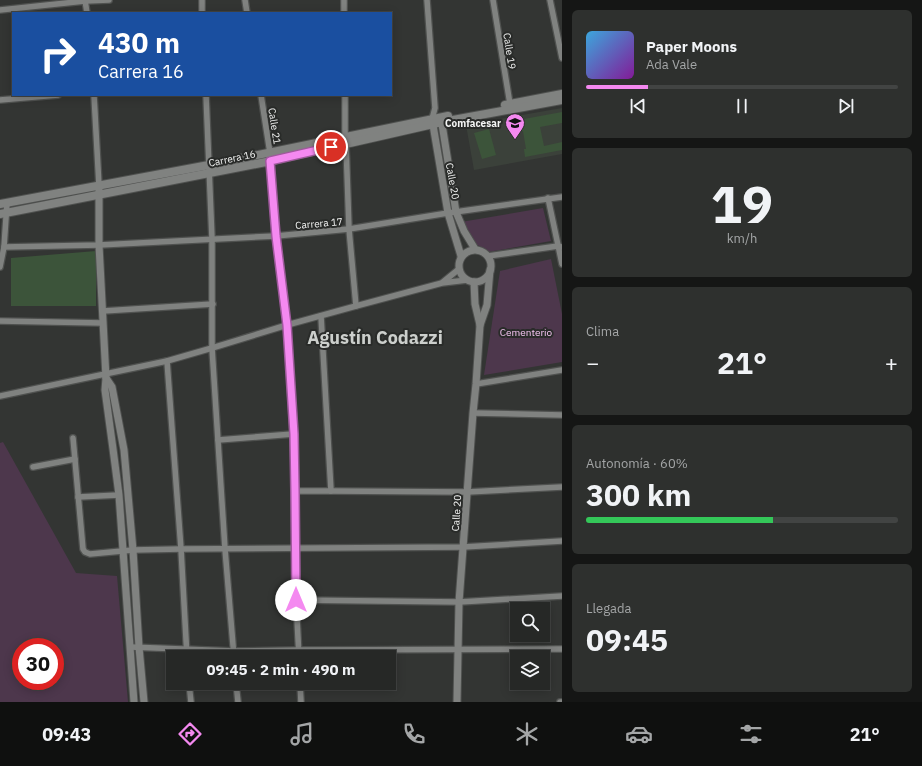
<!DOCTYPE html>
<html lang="es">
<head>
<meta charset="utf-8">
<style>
  body { margin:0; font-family:"IBM Plex Sans",sans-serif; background:#2e302e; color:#f1f3f6; height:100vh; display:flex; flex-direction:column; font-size:15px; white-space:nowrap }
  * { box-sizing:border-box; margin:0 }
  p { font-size:13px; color:#a4a6a7 }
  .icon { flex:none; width:22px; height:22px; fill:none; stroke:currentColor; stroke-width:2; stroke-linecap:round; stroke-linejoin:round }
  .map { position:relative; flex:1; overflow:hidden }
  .sheet { display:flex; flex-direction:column; gap:10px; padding:10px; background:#151615; width:360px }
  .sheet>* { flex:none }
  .banner { position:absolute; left:12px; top:12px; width:380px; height:84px; border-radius:0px; box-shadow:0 2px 10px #0003,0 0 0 1px #424443; background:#1a4fa0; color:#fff; overflow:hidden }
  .tools { position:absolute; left:510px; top:602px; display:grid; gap:8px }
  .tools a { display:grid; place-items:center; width:40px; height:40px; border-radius:0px; background:#262826; box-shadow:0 2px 10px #0003,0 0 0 1px #424443; font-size:20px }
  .speed { position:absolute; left:12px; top:638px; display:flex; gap:8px; font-size:20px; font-weight:700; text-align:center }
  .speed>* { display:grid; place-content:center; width:52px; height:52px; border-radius:50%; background:#262826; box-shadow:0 2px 10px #0003,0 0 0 1px #424443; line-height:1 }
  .speed .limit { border:6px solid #d22; background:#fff; color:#111 }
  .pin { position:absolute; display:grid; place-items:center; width:34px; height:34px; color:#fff; margin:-17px; border:2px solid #fff; border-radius:50%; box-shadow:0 1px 4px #0007 }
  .me { position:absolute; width:44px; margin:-22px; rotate:0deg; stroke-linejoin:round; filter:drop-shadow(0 0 3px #0008) }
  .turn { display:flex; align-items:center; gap:14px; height:84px; padding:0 20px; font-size:18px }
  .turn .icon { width:52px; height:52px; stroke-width:2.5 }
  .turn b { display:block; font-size:28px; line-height:34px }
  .big { font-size:30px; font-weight:700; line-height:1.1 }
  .sheet .widget { flex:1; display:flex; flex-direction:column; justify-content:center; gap:6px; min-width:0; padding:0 14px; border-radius:6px; background:#2e302e }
  .sheet .dial { align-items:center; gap:0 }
  .dial b { font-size:52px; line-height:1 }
  .song { display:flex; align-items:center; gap:12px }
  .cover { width:48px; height:48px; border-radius:6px; background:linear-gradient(135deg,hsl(200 70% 55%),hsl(290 70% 35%)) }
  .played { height:4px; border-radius:2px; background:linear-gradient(90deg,#f489f0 20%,#424443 20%) }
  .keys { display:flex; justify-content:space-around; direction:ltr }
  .heat { display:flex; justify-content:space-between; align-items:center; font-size:22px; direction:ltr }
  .charge { height:6px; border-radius:3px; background:linear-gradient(90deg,#34c759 60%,#424443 0) }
  .trip { position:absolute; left:166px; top:650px; width:230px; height:40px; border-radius:0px; background:#262826; box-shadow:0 2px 10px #0003,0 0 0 1px #424443; font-weight:700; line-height:40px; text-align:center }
  .tab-bar { display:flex; height:64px; justify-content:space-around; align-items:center; background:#0f100f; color:#a4a6a7 }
  .tab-bar .icon { width:28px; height:28px }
  .tab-bar .selected { color:#f489f0 }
  .tab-bar b { font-size:18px; color:#f1f3f6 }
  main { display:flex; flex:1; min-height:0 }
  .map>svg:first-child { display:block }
  .built { fill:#3b413a }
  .green { fill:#4d374c; fill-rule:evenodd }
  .building { fill:#3c543a }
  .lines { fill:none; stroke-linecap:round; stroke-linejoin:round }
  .minor-casing { stroke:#4f514f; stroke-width:8 }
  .tertiary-casing { stroke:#4f514f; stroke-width:9 }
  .secondary-casing { stroke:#4f514f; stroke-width:10 }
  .minor { stroke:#808280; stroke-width:5.5 }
  .tertiary { stroke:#808280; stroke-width:7 }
  .secondary { stroke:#808280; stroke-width:8 }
  .route-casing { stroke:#9f599c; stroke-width:10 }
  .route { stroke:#f489f0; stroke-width:7 }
  .labels { text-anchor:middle; stroke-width:4; stroke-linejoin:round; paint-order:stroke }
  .street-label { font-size:10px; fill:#f4f5f4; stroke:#292b29 }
  .poi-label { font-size:10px; font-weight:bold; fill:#f4f5f4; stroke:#292b29; text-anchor:end }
  .park-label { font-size:10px; fill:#f5c4f2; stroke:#292b29 }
  .town-label { font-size:18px; font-weight:bold; fill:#cccfcc; stroke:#292b29 }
</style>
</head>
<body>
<main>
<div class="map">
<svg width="562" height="702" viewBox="0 0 562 702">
  <rect width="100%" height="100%" fill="#333533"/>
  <polygon class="built" points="562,108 562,154 474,170 466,125"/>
  <g class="green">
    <polygon points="543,208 551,241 488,252 481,247 477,245 461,222"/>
    <polygon points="551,259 562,314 562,362 484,375 500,271"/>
    <path d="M3,442L76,573L117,576L128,702H0V443ZM21,647H55V681H21Z"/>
  </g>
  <g class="building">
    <polygon points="562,112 562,123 540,127 544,146 562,142 562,150 525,157 524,149 526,149 523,131 516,133 513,121"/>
    <polygon points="489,129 496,155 482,159 474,133"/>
    <polygon points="96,251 96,306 11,306 11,258"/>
  </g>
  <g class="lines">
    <defs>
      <g id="minor">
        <polyline points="85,0 87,13"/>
        <polyline points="202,0 202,13"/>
        <polyline points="245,0 247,13"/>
        <polyline points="344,0 344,13"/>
        <polyline points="427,0 435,108 432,119"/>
        <polyline points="493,0 510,104"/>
        <polyline points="550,0 562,58"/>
        <polyline points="0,10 85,1 109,0"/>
        <polyline points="94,95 99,186"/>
        <polyline points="206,95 212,239 212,348 225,549 234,657"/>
        <polyline points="261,95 270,153 276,236 287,325 293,434 295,491 296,600 299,657"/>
        <polyline points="345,95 345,138 346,144 349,229 356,306"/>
        <polyline points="0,100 58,95"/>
        <polyline points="548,198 562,264"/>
        <polyline points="4,247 99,245 276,236 349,229 448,213 562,197"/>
        <polyline points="488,256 558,246 562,247"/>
        <polyline points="0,267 4,247 7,203"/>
        <polyline points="443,282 459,269"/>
        <polyline points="103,311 213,304"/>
        <polyline points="321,316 331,491"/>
        <polyline points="0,321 103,323"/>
        <polyline points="167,361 181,549 187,657"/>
        <polyline points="476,384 562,370"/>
        <polyline points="0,396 167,361 212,348 287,325 356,306 442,283 467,280"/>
        <polyline points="473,413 562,415"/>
        <polyline points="73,438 83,549 85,552 90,554 133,550 181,549 463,547 562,541"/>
        <polyline points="218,440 293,434"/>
        <polyline points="33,467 75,459"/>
        <polyline points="295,491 331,491 467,492 562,487"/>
        <polyline points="78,497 119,495"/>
        <polyline points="296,600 459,602 562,596"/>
        <polyline points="130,647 234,651 299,650 562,649"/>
        <polyline points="189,683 191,702"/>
        <polyline points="236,683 238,702"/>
        <polyline points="300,683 301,702"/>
        <polyline points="560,702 562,702"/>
      </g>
      <g id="tertiary">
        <polyline points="441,118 456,212 464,231 475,249"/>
        <polyline points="432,119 448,213 461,256"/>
        <polyline points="99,186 99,245 106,378 105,390 113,449 119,495 134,702"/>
        <circle cx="475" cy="266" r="16"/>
        <polyline points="474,282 475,304 480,325"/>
        <polyline points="106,378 112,387 124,450 133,550 139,647 144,702"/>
        <polyline points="457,702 459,602 473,413 476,384 480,325 487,305 490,270"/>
      </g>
      <g id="secondary">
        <polyline points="505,105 562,94"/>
        <polyline points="0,204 209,165 448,116"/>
        <polyline points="0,214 271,161 442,122 562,100"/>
      </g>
    </defs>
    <use href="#minor" class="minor-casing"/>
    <use href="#tertiary" class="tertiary-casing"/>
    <use href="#secondary" class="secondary-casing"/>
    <use href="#minor" class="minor"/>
    <use href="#tertiary" class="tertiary"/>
    <use href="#secondary" class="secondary"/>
  </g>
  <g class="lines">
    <defs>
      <polyline id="route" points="296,600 295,491 294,434 287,325 276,236 270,161 331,147"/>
    </defs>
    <use href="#route" class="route-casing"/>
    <use href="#route" class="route"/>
  </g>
  <defs>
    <symbol id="university-pin" viewBox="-11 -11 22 30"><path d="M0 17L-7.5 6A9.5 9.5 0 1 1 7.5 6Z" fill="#f489f0" stroke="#292b29"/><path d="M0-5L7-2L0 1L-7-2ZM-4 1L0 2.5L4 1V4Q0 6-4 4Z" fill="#111"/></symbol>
  </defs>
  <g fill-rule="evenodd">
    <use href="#university-pin" x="504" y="112" width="22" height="30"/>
  </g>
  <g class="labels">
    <g class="street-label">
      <text transform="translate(510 51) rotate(81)" y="4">Calle 19</text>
      <text transform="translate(275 126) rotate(81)" y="4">Calle 21</text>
      <text transform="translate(232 158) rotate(-12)" y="4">Carrera 16</text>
      <text transform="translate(453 181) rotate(80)" y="4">Calle 20</text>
      <text transform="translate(319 223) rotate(-5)" y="4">Carrera 17</text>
      <text transform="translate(456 513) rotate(-86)" y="4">Calle 20</text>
    </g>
    <g class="poi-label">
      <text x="501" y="127">Comfacesar</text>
    </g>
    <g class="park-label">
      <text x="526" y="336">Cementerio</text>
    </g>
    <g class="town-label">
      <text x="375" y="344">Agustín Codazzi</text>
    </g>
  </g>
</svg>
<div class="tools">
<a><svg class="icon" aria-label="search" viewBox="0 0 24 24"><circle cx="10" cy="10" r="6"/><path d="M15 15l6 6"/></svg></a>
<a><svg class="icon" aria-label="layers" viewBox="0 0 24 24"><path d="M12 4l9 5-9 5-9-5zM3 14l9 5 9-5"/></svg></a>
</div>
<div class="speed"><div class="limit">30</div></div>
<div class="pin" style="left:331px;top:147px;background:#d93025"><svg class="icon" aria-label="arrive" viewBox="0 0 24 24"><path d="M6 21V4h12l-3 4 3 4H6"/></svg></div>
<svg class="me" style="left:296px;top:600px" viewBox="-20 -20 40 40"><circle r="19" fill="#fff"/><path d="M0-13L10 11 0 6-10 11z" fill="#f489f0"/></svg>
<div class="trip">09:45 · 2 min · 490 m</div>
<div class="banner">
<div class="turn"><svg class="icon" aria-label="right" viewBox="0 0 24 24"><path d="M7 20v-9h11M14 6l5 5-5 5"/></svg><div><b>430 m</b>Carrera 16</div></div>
</div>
</div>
<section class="sheet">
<div class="widget">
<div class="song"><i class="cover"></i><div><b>Paper Moons</b><p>Ada Vale</p></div></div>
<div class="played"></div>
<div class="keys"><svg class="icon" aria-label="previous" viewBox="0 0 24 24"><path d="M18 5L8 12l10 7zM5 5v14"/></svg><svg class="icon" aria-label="pause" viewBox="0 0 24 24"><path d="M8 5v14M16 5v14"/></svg><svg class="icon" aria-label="next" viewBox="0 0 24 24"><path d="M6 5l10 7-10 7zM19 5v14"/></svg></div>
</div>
<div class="widget dial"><b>19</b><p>km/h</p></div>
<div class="widget"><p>Clima</p>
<div class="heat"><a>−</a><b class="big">21°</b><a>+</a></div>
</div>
<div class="widget"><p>Autonomía · 60%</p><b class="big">300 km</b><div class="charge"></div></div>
<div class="widget"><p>Llegada</p><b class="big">09:45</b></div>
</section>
</main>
<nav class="tab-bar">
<b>09:43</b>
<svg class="icon selected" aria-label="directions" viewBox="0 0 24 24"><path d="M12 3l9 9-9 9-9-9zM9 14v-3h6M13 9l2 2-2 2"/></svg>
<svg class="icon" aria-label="music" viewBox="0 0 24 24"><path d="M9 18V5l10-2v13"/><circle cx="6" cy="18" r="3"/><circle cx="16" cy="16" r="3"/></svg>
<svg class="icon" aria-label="phone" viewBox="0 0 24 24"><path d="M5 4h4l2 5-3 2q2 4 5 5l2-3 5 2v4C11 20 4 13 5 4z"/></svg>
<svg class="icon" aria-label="climate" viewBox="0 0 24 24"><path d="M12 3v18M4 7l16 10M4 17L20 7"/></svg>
<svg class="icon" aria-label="car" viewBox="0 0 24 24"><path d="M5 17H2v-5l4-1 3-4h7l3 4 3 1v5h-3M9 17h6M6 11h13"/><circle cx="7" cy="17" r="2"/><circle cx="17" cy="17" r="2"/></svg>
<svg class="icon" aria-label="filters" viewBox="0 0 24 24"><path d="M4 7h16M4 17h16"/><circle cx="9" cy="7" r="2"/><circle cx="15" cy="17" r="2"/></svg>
<b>21°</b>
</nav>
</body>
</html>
